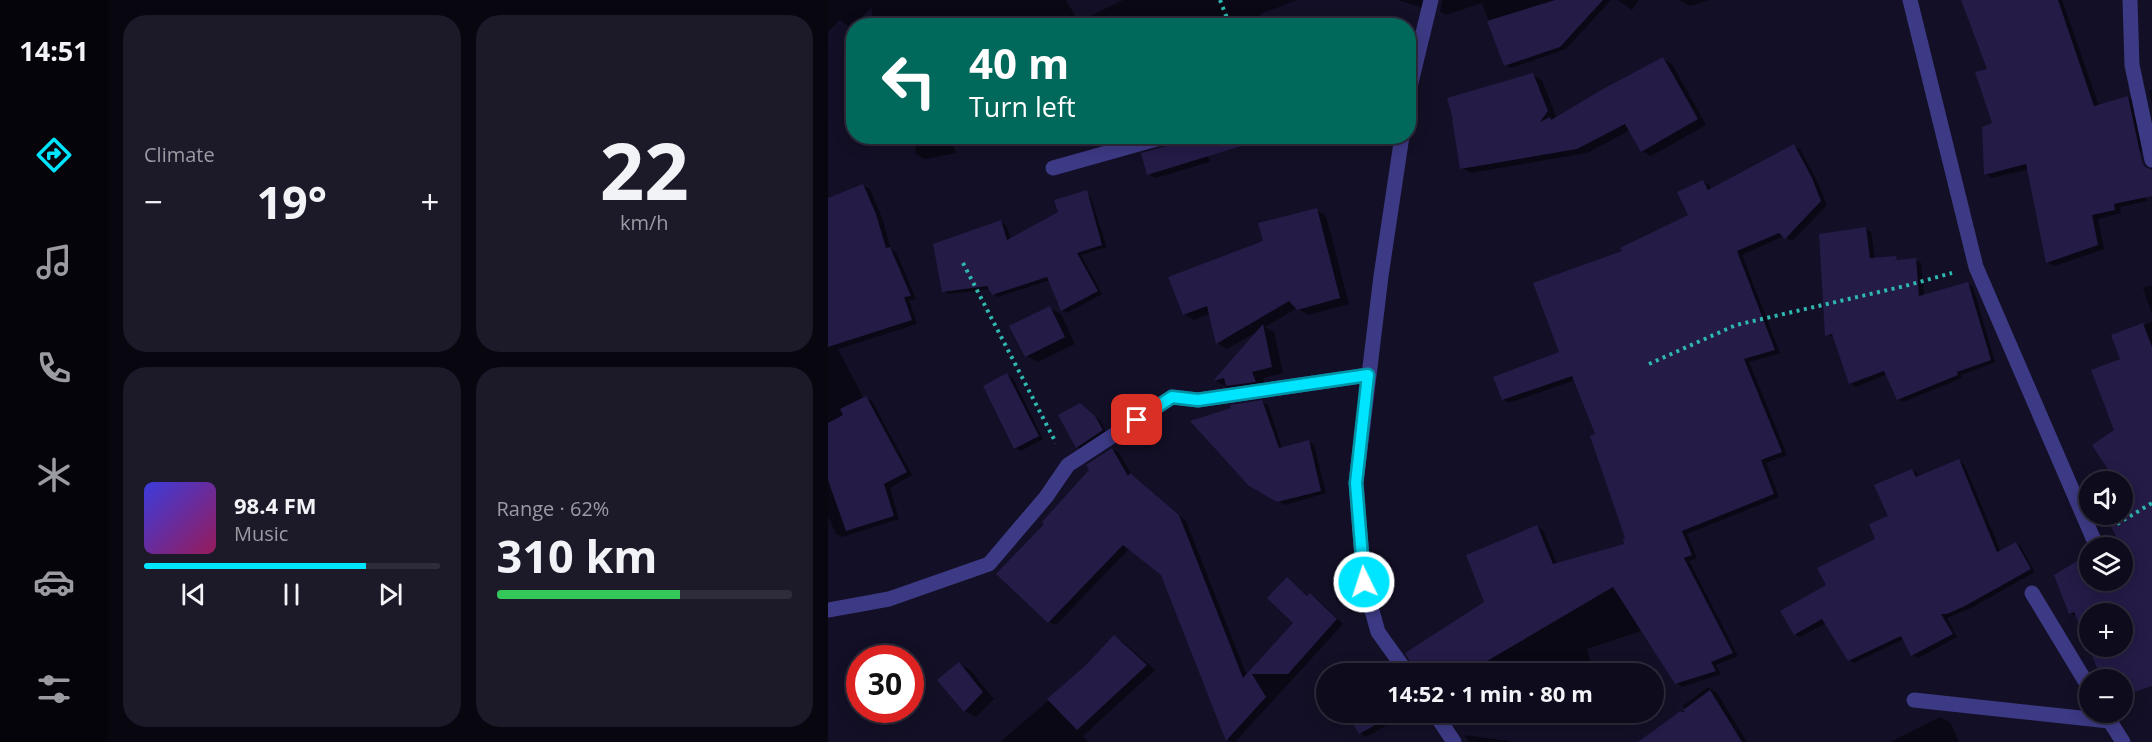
<!DOCTYPE html>
<html lang="en">
<head>
<meta charset="utf-8">
<style>
  body { margin:0; font-family:"Open Sans",sans-serif; background:#1c1929; color:#f1f3f6; height:100vh; display:flex; flex-direction:column; font-size:22px; white-space:nowrap }
  * { box-sizing:border-box; margin:0 }
  p { font-size:20px; color:#9b9ba3 }
  .icon { flex:none; width:33px; height:33px; fill:none; stroke:currentColor; stroke-width:2; stroke-linecap:round; stroke-linejoin:round }
  .map { position:relative; flex:1; overflow:hidden }
  .drawer { display:flex; flex-direction:column; gap:15px; padding:15px; background:#08060f; width:720px }
  .drawer>* { flex:none }
  .banner { position:absolute; left:18px; top:18px; width:570px; height:126px; border-radius:24px; box-shadow:0 3px 15px #0003,0 0 0 2px #2e2b3b; background:#00695c; color:#fff; overflow:hidden }
  .controls { position:absolute; left:1251px; top:471px; display:grid; gap:12px }
  .controls a { display:grid; place-items:center; width:54px; height:54px; border-radius:50%; background:#0e0b1c; box-shadow:0 3px 15px #0003,0 0 0 2px #2e2b3b; font-size:30px }
  .speed { position:absolute; left:18px; top:645px; display:flex; gap:12px; font-size:30px; font-weight:700; text-align:center }
  .speed>* { display:grid; place-content:center; width:78px; height:78px; border-radius:50%; background:#0e0b1c; box-shadow:0 3px 15px #0003,0 0 0 2px #2e2b3b; line-height:1 }
  .speed .limit { border:9px solid #d22; background:#fff; color:#111 }
  .pin { position:absolute; display:grid; place-items:center; width:51px; height:51px; color:#fff; margin:-26px; border-radius:12px; box-shadow:0 3px 9px #0006 }
  .me { position:absolute; width:66px; margin:-33px; rotate:356deg; stroke-linejoin:round; filter:drop-shadow(0 0 4px #0008) }
  .turn { display:flex; align-items:center; gap:21px; height:126px; padding:0 24px; font-size:27px }
  .turn .icon { width:78px; height:78px; stroke-width:2.5 }
  .turn b { display:block; font-size:42px; line-height:51px }
  .big { font-size:45px; font-weight:700; line-height:1.1 }
  .drawer .card { flex:1; display:flex; flex-direction:column; justify-content:center; gap:9px; min-width:0; padding:0 21px; border-radius:24px; background:#1c1929 }
  .drawer .dial { align-items:center; gap:0 }
  .dial b { font-size:78px; line-height:1 }
  .song { display:flex; align-items:center; gap:18px }
  .cover { width:72px; height:72px; border-radius:9px; background:linear-gradient(135deg,hsl(240 70% 55%),hsl(330 70% 35%)) }
  .played { height:6px; border-radius:3px; background:linear-gradient(90deg,#00e5ff 75%,#2e2b3b 75%) }
  .keys { display:flex; justify-content:space-around; direction:ltr }
  .heat { display:flex; justify-content:space-between; align-items:center; font-size:33px; direction:ltr }
  .charge { height:9px; border-radius:4px; background:linear-gradient(90deg,#34c759 62%,#2e2b3b 0) }
  .drawer .tiles { flex:1; display:grid; gap:15px; grid-template-columns:repeat(2,1fr) }
  .trip { position:absolute; left:488px; top:663px; width:348px; height:60px; border-radius:30px; background:#0e0b1c; box-shadow:0 3px 15px #0003,0 0 0 2px #2e2b3b; font-weight:700; line-height:60px; text-align:center }
  main { display:flex; flex:1; min-height:0 }
  .menu { display:flex; flex-direction:column; width:108px; justify-content:space-around; align-items:center; background:#06040b; color:#9b9ba3 }
  .menu .icon { width:42px; height:42px }
  .menu .on { color:#00e5ff }
  .menu b { font-size:27px; color:#f1f3f6 }
  .map>svg:first-child { display:block }
  .shadow { fill:#0007 }
  .building { fill:#241b47; fill-rule:evenodd }
  .lines { fill:none; stroke-linecap:round; stroke-linejoin:round }
  .path { stroke:#2fb8b0; stroke-width:4; stroke-dasharray:3 4.5; stroke-linecap:butt }
  .minor { stroke:#3d3a85; stroke-width:15 }
  .route-casing { stroke:#0095a6; stroke-width:15 }
  .route { stroke:#00e5ff; stroke-width:10 }
</style>
</head>
<body>
<main>
<nav class="menu">
<b>14:51</b>
<svg class="icon on" aria-label="directions" viewBox="0 0 24 24"><path d="M12 3l9 9-9 9-9-9zM9 14v-3h6M13 9l2 2-2 2"/></svg>
<svg class="icon" aria-label="music" viewBox="0 0 24 24"><path d="M9 18V5l10-2v13"/><circle cx="6" cy="18" r="3"/><circle cx="16" cy="16" r="3"/></svg>
<svg class="icon" aria-label="phone" viewBox="0 0 24 24"><path d="M5 4h4l2 5-3 2q2 4 5 5l2-3 5 2v4C11 20 4 13 5 4z"/></svg>
<svg class="icon" aria-label="climate" viewBox="0 0 24 24"><path d="M12 3v18M4 7l16 10M4 17L20 7"/></svg>
<svg class="icon" aria-label="car" viewBox="0 0 24 24"><path d="M5 17H2v-5l4-1 3-4h7l3 4 3 1v5h-3M9 17h6M6 11h13"/><circle cx="7" cy="17" r="2"/><circle cx="17" cy="17" r="2"/></svg>
<svg class="icon" aria-label="filters" viewBox="0 0 24 24"><path d="M4 7h16M4 17h16"/><circle cx="9" cy="7" r="2"/><circle cx="15" cy="17" r="2"/></svg>
</nav>
<section class="drawer">
<div class="tiles">
<div class="card"><p>Climate</p>
<div class="heat"><a>−</a><b class="big">19°</b><a>+</a></div>
</div>
<div class="card dial"><b>22</b><p>km/h</p></div>
<div class="card">
<div class="song"><i class="cover"></i><div><b>98.4 FM</b><p>Music</p></div></div>
<div class="played"></div>
<div class="keys"><svg class="icon" aria-label="previous" viewBox="0 0 24 24"><path d="M18 5L8 12l10 7zM5 5v14"/></svg><svg class="icon" aria-label="pause" viewBox="0 0 24 24"><path d="M8 5v14M16 5v14"/></svg><svg class="icon" aria-label="next" viewBox="0 0 24 24"><path d="M6 5l10 7-10 7zM19 5v14"/></svg></div>
</div>
<div class="card"><p>Range · 62%</p><b class="big">310 km</b><div class="charge"></div></div>
</div>
</section>
<div class="map">
<svg width="1324" height="742" viewBox="0 0 1324 742">
  <rect width="100%" height="100%" fill="#130f26"/>
  <g class="shadow">
    <polygon points="0,0 238,0 247,16 228,26 47,26 43,8 23,28 12,20 0,32"/>
    <polygon points="295,0 469,0 432,14 437,26 242,26"/>
    <polygon points="570,0 600,0 597,9"/>
    <polygon points="614,0 783,0 738,49 683,68 677,65 654,3 618,15 612,12"/>
    <polygon points="789,0 811,0 804,10"/>
    <polygon points="851,0 881,0 862,6"/>
    <polygon points="1139,0 1234,0 1271,106 1300,97 1307,101 1317,149 1310,152 1319,201 1292,207 1293,213 1270,219 1276,249 1226,266 1219,262 1201,169 1164,178 1158,174 1165,124 1160,70"/>
    <polygon points="835,59 844,64 878,125 823,156 814,151 802,130 759,153 643,173 634,168 705,75 714,80 729,119"/>
    <polygon points="1324,90 1324,105 1321,91"/>
    <polygon points="79,136 122,136 128,153 97,159 88,154 87,145 80,141"/>
    <polygon points="286,136 303,136 292,140"/>
    <polygon points="374,136 382,162 327,178 321,174"/>
    <polygon points="966,146 972,149 990,183 999,205 964,241 956,236 914,255 952,353 921,362 959,455 938,463 951,497 859,534 869,558 861,561 910,656 888,665 893,674 854,687 848,683 816,630 759,649 766,674 715,674 714,668 706,674 661,674 646,649 658,603 709,527 715,530 729,564 798,545 799,539 769,435 747,380 681,403 675,399 733,352 796,252 862,216 875,182 881,185 883,190"/>
    <polygon points="35,186 42,189 54,218 63,249 68,252 88,299 81,300 89,324 10,349 36,399 44,401 84,475 62,488 71,519 14,537 8,534 0,516 0,200"/>
    <polygon points="257,193 262,196 279,247 253,255 274,294 239,313 234,310 222,280 170,297 165,294 162,289 121,294 116,291 172,222 178,225 183,240 232,213"/>
    <polygon points="488,210 498,216 521,304 480,315 469,308 437,327 446,332 455,373 435,378 438,387 410,392 397,386 387,380 430,331 399,349 389,343 383,313 366,320 356,314 436,242"/>
    <polygon points="1038,229 1043,232 1047,259 1068,258 1074,261 1088,260 1093,263 1096,296 1139,284 1145,287 1167,362 1133,375 1134,378 1075,402 1070,399 1059,374 1028,387 1022,383 1006,337 999,335"/>
    <polygon points="1324,285 1324,314 1315,288"/>
    <polygon points="222,308 233,314 247,344 210,362 199,356"/>
    <polygon points="1324,322 1324,684 1294,695 1294,614 1262,614 1248,616 1242,613 1262,580 1294,580 1294,548 1290,536 1294,514 1294,482 1271,482 1285,473 1294,360 1285,336"/>
    <polygon points="179,375 185,378 215,439 193,451 187,448"/>
    <polygon points="434,402 440,405 454,448 481,442 486,445 498,493 457,505 421,485"/>
    <polygon points="252,405 272,420 279,434 254,450 249,447"/>
    <polygon points="285,449 291,453 304,475 358,521 419,676 467,623 460,579 481,597 482,595 489,599 515,624 407,742 399,740 334,574 302,548 228,625 221,622 170,574"/>
    <polygon points="1131,461 1136,464 1173,552 1188,543 1193,547 1207,572 1143,608 1119,618 1129,637 1090,658 1084,655 1076,639 1026,663 1021,660 998,623 972,637 967,634 1000,586 1049,540 1062,517 1084,470 1089,473 1091,477"/>
    <polygon points="287,637 295,642 327,670 255,736 260,742 172,742 258,668"/>
    <polygon points="132,664 143,671 166,699 148,717 137,711 111,681"/>
    <polygon points="563,669 570,674 556,674"/>
    <polygon points="880,687 889,693 919,742 864,742 849,716 857,710 855,706"/>
    <polygon points="519,712 581,712 538,737 532,733"/>
    <polygon points="729,712 775,712 738,725 732,721"/>
    <polygon points="1112,717 1122,722 1131,742 1062,742"/>
    <polygon points="636,735 682,741 683,742 641,742"/>
  </g>
  <g class="building">
    <polygon points="727,0 775,0 732,47 676,66 659,21"/>
    <polygon points="1133,0 1230,0 1266,106 1300,96 1314,162 1317,167 1324,170 1324,196 1286,204 1287,210 1264,215 1270,245 1218,263 1198,164 1156,175 1154,127 1164,123 1147,72 1159,69"/>
    <polygon points="835,57 870,119 813,152 797,124 749,149 632,169 624,119 625,120 619,98 705,73 720,111 712,122 722,117 723,120 775,89"/>
    <polygon points="348,136 422,136 423,143 319,175 313,153 342,145 346,142"/>
    <polygon points="966,144 984,178 993,201 957,239 951,233 909,251 947,350 916,359 954,452 933,460 946,494 854,531 864,555 856,558 905,653 883,662 888,671 847,684 785,587 637,674 590,674 577,653 656,602 638,555 709,525 725,564 796,544 795,539 797,538 762,436 767,434 744,376 674,400 665,377 731,352 705,283 794,251 792,248 860,215 849,192 875,180 880,190"/>
    <polygon points="35,184 48,214 58,248 62,247 83,296 76,297 84,320 0,347 0,198"/>
    <polygon points="259,190 274,245 249,253 270,291 233,311 219,277 164,295 159,286 114,292 105,244 173,220 179,240 230,212 226,200"/>
    <polygon points="489,208 512,298 469,310 461,301 388,344 379,306 355,315 340,277 435,241 430,223"/>
    <polygon points="1038,227 1042,258 1068,256 1069,260 1088,258 1091,296 1140,282 1163,360 1129,372 1130,375 1069,400 1056,371 1021,384 1004,334 997,336 991,234"/>
    <polygon points="222,306 237,337 197,357 181,326"/>
    <path d="M1315,323L1324,347V686L1294,696V680H1274L1246,612L1241,614L1226,575L1262,553V580H1294V548H1270L1288,536L1276,514H1294V485L1300,482H1288L1264,445L1286,430L1263,370L1292,359L1283,335ZM1262,614H1294V646H1262Z"/>
    <polygon points="435,324 444,367 424,372 428,382 398,386 396,378 385,381"/>
    <polygon points="179,373 211,436 186,449 155,386"/>
    <polygon points="38,396 79,472 56,484 66,516 18,531 0,480 0,423 15,415 12,409"/>
    <polygon points="434,400 451,448 481,440 493,491 449,502 421,486 362,421 403,408 402,405"/>
    <polygon points="252,403 267,416 275,430 248,448 230,415"/>
    <polygon points="284,448 300,476 302,473 351,515 415,678 465,623 439,598 459,577 479,596 482,593 509,619 460,674 424,674 438,697 398,741 333,575 295,545 220,623 168,574 216,524 214,522 261,470 258,465"/>
    <polygon points="1131,459 1169,552 1188,542 1203,569 1137,606 1119,614 1113,614 1125,634 1083,656 1073,636 1020,661 994,619 966,635 952,611 998,585 989,568 1047,539 1041,524 1060,516 1046,485 1084,469 1088,477"/>
    <polygon points="286,635 319,665 249,730 219,699 257,666"/>
    <polygon points="131,662 155,692 136,712 109,680"/>
    <polygon points="882,690 914,742 810,742 851,712 857,712 855,710"/>
    <polygon points="518,712 571,712 531,734"/>
  </g>
  <g class="lines">
    <g class="path">
      <polyline points="392,0 402,26"/>
      <polyline points="135,263 228,443"/>
      <polyline points="821,364 908,325 1077,286 1124,273"/>
      <polyline points="1289,524 1324,503"/>
    </g>
    <g class="minor">
      <polyline points="1082,0 1148,267 1265,538"/>
      <polyline points="1302,0 1304,65 1324,160"/>
      <polyline points="580,95 603,0"/>
      <polyline points="574,136 553,276 528,483 536,582 550,632 580,674"/>
      <polyline points="225,168 339,136"/>
      <polyline points="1204,593 1262,689"/>
      <polyline points="0,610 61,599 161,564 218,497 240,465 344,397 370,400 540,375"/>
      <polyline points="1086,700 1281,721"/>
      <polyline points="606,712 626,742"/>
      <polyline points="1276,712 1295,742"/>
    </g>
  </g>
  <g class="lines">
    <defs>
      <polyline id="route" points="309,420 344,397 370,400 540,375 528,483 536,582"/>
    </defs>
    <use href="#route" class="route-casing"/>
    <use href="#route" class="route"/>
  </g>
</svg>
<div class="controls">
<a><svg class="icon" aria-label="sound" viewBox="0 0 24 24"><path d="M4 9h4l5-4v14l-5-4H4zM17 9q2 3 0 6"/></svg></a>
<a><svg class="icon" aria-label="layers" viewBox="0 0 24 24"><path d="M12 4l9 5-9 5-9-5zM3 14l9 5 9-5"/></svg></a>
<a>+</a>
<a>−</a>
</div>
<div class="speed"><div class="limit">30</div></div>
<div class="pin" style="left:309px;top:420px;background:#d93025"><svg class="icon" aria-label="arrive" viewBox="0 0 24 24"><path d="M6 21V4h12l-3 4 3 4H6"/></svg></div>
<svg class="me" style="left:536px;top:582px" viewBox="-20 -20 40 40"><circle r="17" fill="#00e5ff" stroke="#fff" stroke-width="3"/><path d="M0-11L8 9 0 5-8 9z" fill="#fff"/></svg>
<div class="trip">14:52 · 1 min · 80 m</div>
<div class="banner">
<div class="turn"><svg class="icon" aria-label="left" viewBox="0 0 24 24"><path d="M17 20v-9H6M10 6l-5 5 5 5"/></svg><div><b>40 m</b>Turn left</div></div>
</div>
</div>
</main>
</body>
</html>
